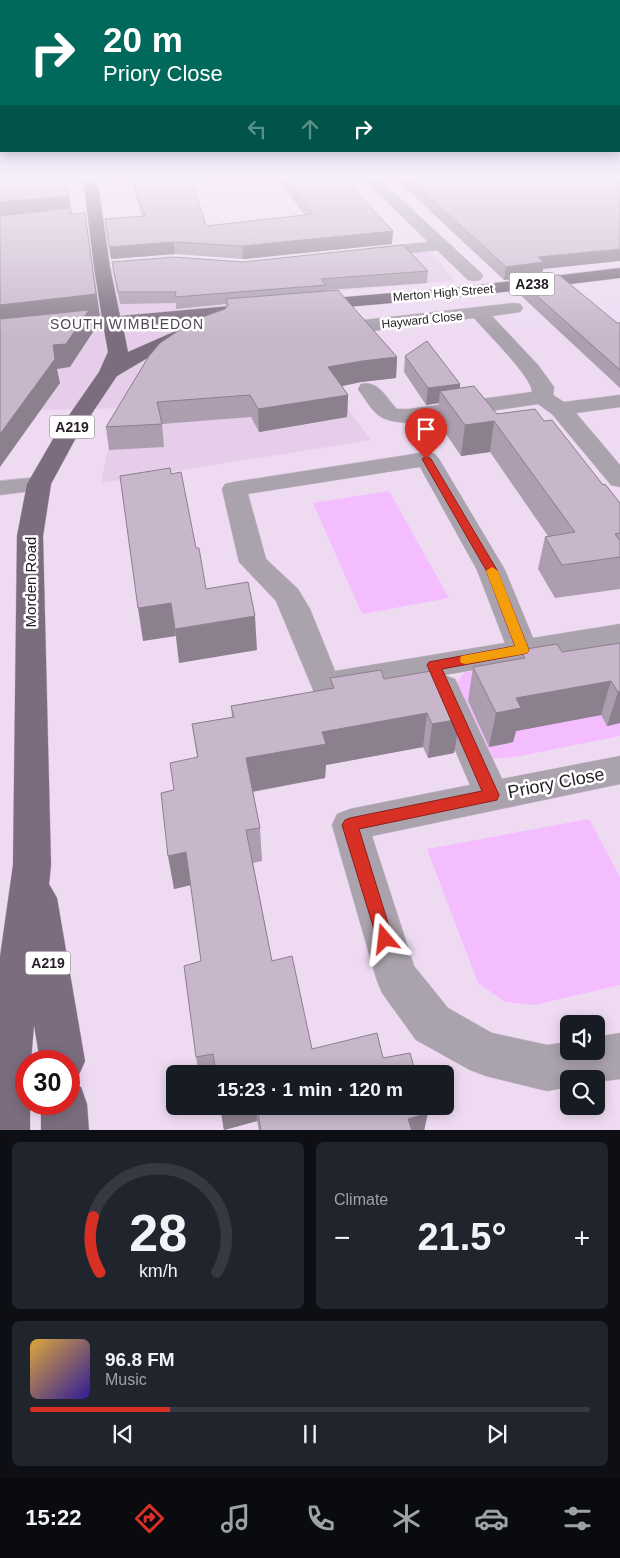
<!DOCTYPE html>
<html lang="en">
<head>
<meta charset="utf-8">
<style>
  body { margin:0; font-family:Arial,sans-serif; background:#20242c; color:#f1f3f6; height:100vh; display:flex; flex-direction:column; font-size:19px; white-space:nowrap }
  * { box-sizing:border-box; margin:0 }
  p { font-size:16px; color:#9ea1a6 }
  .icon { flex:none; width:28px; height:28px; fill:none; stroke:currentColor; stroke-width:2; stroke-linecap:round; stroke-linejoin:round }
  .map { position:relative; height:1130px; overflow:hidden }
  .panel { display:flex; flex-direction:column; gap:12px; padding:12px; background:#0d0f14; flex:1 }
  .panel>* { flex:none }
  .banner { position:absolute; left:0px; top:0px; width:620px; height:152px; box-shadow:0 2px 12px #0003; background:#00695c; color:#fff; overflow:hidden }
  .tools { position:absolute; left:560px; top:1015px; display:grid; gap:10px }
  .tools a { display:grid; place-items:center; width:45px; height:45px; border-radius:8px; background:#171b24; box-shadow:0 2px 12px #0003; font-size:25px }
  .speed { position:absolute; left:15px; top:1050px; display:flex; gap:10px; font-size:25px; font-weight:700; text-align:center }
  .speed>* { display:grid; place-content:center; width:65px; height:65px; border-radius:50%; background:#171b24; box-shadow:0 2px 12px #0003; line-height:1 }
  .speed .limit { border:8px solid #d22; background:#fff; color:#111 }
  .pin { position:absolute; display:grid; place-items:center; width:42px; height:42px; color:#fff; margin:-51px -21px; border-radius:50% 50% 50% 0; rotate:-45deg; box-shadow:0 0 5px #0007 }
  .pin .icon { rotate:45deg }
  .me { position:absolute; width:55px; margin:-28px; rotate:343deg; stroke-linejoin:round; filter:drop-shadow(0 0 4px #0008) }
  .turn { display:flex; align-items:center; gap:18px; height:105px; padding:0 20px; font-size:22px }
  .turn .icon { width:65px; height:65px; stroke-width:2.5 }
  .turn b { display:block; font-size:35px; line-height:42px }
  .lanes { display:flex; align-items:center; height:48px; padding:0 20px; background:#0003; justify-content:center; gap:25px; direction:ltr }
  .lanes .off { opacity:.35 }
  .big { font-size:38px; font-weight:700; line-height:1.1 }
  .panel .widget { flex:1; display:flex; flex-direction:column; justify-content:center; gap:8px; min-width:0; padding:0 18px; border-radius:8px; background:#20242c }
  .panel .dial { align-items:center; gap:0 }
  .dial svg { height:130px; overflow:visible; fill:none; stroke:#363941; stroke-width:7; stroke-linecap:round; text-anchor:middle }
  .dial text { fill:#f1f3f6; stroke:none }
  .song { display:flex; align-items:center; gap:15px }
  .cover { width:60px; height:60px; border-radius:8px; background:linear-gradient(135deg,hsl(40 70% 55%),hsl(250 70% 35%)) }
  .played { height:5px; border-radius:2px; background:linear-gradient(90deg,#d93025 25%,#363941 25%) }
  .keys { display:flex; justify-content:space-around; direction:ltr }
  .heat { display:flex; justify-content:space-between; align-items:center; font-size:28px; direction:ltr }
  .panel .tiles { flex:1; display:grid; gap:12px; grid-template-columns:1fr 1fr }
  .widget:last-child { grid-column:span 2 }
  .trip { position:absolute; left:166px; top:1065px; width:288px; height:50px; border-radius:8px; background:#171b24; box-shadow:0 2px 12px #0003; font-weight:700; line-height:50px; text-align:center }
  .tab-bar { display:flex; height:80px; justify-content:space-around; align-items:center; background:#090b0e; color:#9ea1a6 }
  .tab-bar .icon { width:35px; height:35px }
  .tab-bar .active { color:#d93025 }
  .tab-bar b { font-size:22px; color:#f1f3f6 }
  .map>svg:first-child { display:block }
  .built { fill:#e6ceea }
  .green { fill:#f4bdff }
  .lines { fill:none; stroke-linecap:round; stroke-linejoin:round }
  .minor-casing { stroke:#cab9cd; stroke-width:1 }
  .primary-casing { stroke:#cab9cd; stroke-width:1 }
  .minor { fill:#aaa2ac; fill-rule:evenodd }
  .primary { fill:#7b6d7e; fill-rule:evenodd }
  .wall { fill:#ac9daf }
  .shaded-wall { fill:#8c7f8e }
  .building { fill:#c8b6cb; stroke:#8c7f8e }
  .route { fill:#d93025; stroke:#8d1f18 }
  .slow { fill:#f59e0b }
  .labels { text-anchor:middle; stroke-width:5; stroke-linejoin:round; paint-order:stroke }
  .far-street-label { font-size:12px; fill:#241d25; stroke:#fff }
  .shield { fill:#fff; stroke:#666166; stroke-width:1 }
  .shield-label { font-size:14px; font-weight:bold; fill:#241d25 }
  .far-neighbourhood-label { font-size:14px; letter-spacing:1px; fill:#544557; stroke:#fff }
  .street-label { font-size:15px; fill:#241d25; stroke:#fff }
  .near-street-label { font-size:18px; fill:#241d25; stroke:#fff }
</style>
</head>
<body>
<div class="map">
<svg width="620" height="1131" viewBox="0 0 620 1131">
  <rect width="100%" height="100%" fill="#eedbf2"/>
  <polygon class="built" points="428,249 455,281 328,292 307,354 371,440 101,483 110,440 130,408 42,410 0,415 0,269 79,271 172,263 241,268"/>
  <g class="green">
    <polygon points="389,491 449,598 362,614 313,503"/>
    <polygon points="620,647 620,736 520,756 494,759 484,753 455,684 465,672"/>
    <polygon points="589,819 620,877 620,985 534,1005 505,1002 478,983 427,849"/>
  </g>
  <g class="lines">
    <defs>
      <g id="minor">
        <polygon points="362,177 377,177 480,272 483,276 480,280 474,281 468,280 437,250 370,258 364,256 362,253 364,250 370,248 428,242"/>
        <path d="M514,303L520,304L523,308L520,312L492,316L538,365L554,387L553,395L564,402L620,395V407L576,413L620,465V487L611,485L552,414L538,404L409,423C377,421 376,415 358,389L361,384C379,380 386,398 397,409H409L532,392C533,378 485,331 474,318L364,332L357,330L355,326L357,322L364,320Z"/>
        <path d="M427,452L435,454L439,459L505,570L533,638L620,624V644L325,696L314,692L276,601L239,562L222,489L225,484L234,482ZM420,467L477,570L505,643L335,671L310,609L298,589L266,559L248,494Z"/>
        <polygon points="39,477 48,479 51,484 48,489 0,495 0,481"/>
        <polygon points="444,675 455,679 502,779 620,756 620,784 372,836 414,966 448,1008 492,1033 547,1045 569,1042 569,1051 596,1051 596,1037 620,1033 620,1079 596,1082 596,1079 569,1079 569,1087 547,1091 486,1076 470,1070 416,1040 382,993 376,978 332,825 337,814 350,809 470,785 428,687 433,679"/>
      </g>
      <g id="primary">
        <polygon points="83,177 97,177 110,267 120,316 253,304 260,306 262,310 260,314 253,316 123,327 128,352 185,327 192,325 199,327 202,331 199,335 156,353 117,376 78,434 51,484 43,536 51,865 49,884 57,898 85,1061 78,1077 69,1081 69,1061 40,1061 34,1025 31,1061 26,1061 26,1104 30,1104 30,1131 0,1131 0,957 13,865 17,536 27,484 56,434 99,372 108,352 104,329 0,341 0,329 102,318 94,267"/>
        <polygon points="620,268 620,278 461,297 311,310 305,309 302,305 305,301 311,300 461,287"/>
        <polygon points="69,1083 81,1087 87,1104 89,1131 41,1131 41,1104 69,1104"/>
      </g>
    </defs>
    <use href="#minor" class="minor-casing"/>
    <use href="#primary" class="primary-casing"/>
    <use href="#minor" class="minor"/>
    <use href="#primary" class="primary"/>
  </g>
  <g class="wall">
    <polygon points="130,177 191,177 206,226 305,215 276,177 343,177 392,244 243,259 175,254 111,259 105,219 142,216"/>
    <polygon points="394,177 611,177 543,269 542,275 504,280"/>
    <polygon points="112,262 243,262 428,271 427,283 326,290 397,357 396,378 361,382 342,386 348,395 347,417 259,432 251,417 162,424 164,447 109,450 106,427 227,307 226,304 176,309 176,303 120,304"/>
    <polygon points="519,280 617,323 620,323 620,388 517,292"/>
    <polygon points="405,356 460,384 460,388 497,414 544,421 620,503 620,589 555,598 538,569 545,537 548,536 490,452 461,456 437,421 439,403 426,405 404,372"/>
    <polygon points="620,643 620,723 607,726 601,715 516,731 513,742 489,747 468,701 473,667 518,659 520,650 562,652"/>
    <polygon points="330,678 384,679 460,719 454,753 428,758 423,747 326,765 325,778 253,792 260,828 262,861 253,863 272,961 312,1049 383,1058 416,1074 199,1074 196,1057 201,961 191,885 174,889 174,790 197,757 192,724 232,717 231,706 330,689"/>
    <polygon points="220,1106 426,1106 424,1131 259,1131 257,1121 224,1130"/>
  </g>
  <g class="shaded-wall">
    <polygon points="66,177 72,215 0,222 0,202"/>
    <polygon points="85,213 100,316 91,317 93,332 70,367 57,369 60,383 0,467 0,434 53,345 0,328 0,305"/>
    <polygon points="393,231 392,244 243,259 242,246"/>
    <polygon points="174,242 175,254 111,259 109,247"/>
    <polygon points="620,249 620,261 543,269 542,275 504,280 506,267 538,257"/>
    <polygon points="397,357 396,378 361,382 328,389 328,367 362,361"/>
    <polygon points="460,384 458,400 440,391 439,403 426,405 428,388"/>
    <polygon points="348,395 347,417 259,432 258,409"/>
    <polygon points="494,421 490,452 461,456 465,425"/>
    <polygon points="171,603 176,636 143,641 138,608"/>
    <polygon points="255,616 257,650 179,663 175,629"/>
    <polygon points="611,681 601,715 516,731 513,742 489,747 496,713 516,698"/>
    <polygon points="620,691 620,723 607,726 618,692"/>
    <polygon points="427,713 423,747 326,765 325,778 249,792 246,758 322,732"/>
    <polygon points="460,719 454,753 428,758 432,724"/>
    <polygon points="186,852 191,885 174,889 168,856"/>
    <polygon points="220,1106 256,1106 257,1121 224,1130"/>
    <polygon points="428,1113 424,1131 406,1131 408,1119"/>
  </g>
  <g class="building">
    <polygon points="0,177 65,177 68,196 0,202"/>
    <polygon points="132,177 191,177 206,226 313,214 285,177 343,177 393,231 242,246 174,242 109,247 105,219 145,216"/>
    <polygon points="407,177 611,177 616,181 620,182 620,249 538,257 544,262 506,267"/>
    <polygon points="70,208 71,214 85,213 96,294 0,305 0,216"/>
    <polygon points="403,245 428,271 321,279 326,285 175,297 176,292 118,292 112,262 174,257 243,262"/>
    <polygon points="559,275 617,323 620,323 620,370 519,280"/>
    <polygon points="338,290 397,357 362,361 328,367 348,395 258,409 250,395 157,402 162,424 106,427 149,356 160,343 194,320 225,309 228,305 226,299"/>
    <polygon points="89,310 66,344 53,345 55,359 0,434 0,319"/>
    <polygon points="427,341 460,384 428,388 405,356"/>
    <polygon points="474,386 497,414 535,409 544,421 552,420 603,485 605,484 620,503 620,533 615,534 620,541 620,557 562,565 545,537 575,532 494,421 465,425 440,391"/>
    <polygon points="170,468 171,474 181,472 196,548 199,548 206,589 248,582 255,616 175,629 171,603 138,608 120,476"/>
    <polygon points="620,643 620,691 618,692 611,681 516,698 521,708 496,713 473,667 525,658 520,650 557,644 562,652"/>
    <polygon points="381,670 384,679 437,670 460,719 432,724 427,713 322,732 326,744 246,758 260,828 246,830 272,961 292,956 312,1049 377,1033 383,1058 410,1053 416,1074 216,1074 213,1054 196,1057 184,966 201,961 186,852 168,856 161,793 174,790 170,763 198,757 192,724 234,717 231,706 334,688 330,678"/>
    <polygon points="257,1106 426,1106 428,1113 408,1119 412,1131 261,1131"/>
  </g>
  <linearGradient id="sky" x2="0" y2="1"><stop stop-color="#a2a9e7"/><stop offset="0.53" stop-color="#f7eff9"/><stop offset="1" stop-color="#f7eff9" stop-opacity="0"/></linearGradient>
  <rect width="620" height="336" fill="url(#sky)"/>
  <polygon class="route" points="426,456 431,459 497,570 529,650 527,653 523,654 442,669 499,795 497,800 359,829 393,939 391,945 385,947 379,945 377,939 342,825 345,820 350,818 482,791 427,665 429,662 434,661 515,646 486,570 422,459"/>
  <polygon class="slow" points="492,567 498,571 529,650 527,653 523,654 466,664 461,663 460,660 461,656 515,646 486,571"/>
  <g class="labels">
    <g class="far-street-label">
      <text transform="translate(443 293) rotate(-5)" y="4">Merton High Street</text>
      <text transform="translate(422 320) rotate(-6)" y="4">Hayward Close</text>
    </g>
    <g class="shield">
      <rect x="509.5" y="272.5" width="45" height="23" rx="4"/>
      <rect x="49.5" y="415.5" width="45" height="23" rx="4"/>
      <rect x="25.5" y="951.5" width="45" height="23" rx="4"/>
    </g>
    <g class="shield-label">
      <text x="532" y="289">A238</text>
      <text x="72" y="432">A219</text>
      <text x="48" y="968">A219</text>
    </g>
    <g class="far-neighbourhood-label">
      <text x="127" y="329">SOUTH WIMBLEDON</text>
    </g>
    <g class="street-label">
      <text transform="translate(31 582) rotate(-90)" y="5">Morden Road</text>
    </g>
    <g class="near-street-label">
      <text transform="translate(556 783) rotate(-11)" y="6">Priory Close</text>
    </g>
  </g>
</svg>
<div class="tools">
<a><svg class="icon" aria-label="sound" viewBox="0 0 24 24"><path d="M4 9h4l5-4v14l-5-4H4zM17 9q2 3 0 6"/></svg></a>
<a><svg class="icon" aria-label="search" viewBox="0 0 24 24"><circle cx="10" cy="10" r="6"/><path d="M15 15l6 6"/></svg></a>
</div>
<div class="speed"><div class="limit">30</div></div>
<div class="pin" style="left:426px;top:459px;background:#d93025"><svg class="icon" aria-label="arrive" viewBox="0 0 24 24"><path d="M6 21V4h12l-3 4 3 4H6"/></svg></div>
<svg class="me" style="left:385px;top:939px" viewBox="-20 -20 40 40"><path d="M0-17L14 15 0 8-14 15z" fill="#d93025" stroke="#fff" stroke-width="4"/></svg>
<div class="trip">15:23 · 1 min · 120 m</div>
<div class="banner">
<div class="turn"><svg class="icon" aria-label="right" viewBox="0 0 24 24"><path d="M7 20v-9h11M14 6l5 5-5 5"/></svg><div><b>20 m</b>Priory Close</div></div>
<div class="lanes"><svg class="icon off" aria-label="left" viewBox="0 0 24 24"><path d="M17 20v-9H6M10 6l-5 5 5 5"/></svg><svg class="icon off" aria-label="ahead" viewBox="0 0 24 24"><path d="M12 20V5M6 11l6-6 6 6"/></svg><svg class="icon" aria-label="right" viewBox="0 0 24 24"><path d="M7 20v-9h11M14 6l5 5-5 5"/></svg></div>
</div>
</div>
<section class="panel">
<div class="tiles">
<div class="widget dial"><svg viewBox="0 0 100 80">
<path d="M14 69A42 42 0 1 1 86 69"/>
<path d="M14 69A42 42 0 0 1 10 35" stroke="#d93025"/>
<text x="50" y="56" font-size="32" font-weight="700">28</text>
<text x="50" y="72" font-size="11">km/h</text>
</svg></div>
<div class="widget"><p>Climate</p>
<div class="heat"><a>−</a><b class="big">21.5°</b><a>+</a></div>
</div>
<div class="widget">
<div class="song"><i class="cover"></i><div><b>96.8 FM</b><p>Music</p></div></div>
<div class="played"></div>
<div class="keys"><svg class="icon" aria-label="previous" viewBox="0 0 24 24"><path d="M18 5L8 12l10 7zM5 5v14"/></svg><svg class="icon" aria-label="pause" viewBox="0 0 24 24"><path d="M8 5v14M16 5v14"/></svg><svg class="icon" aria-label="next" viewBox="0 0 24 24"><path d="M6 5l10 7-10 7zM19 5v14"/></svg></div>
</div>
</div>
</section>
<nav class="tab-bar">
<b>15:22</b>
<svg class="icon active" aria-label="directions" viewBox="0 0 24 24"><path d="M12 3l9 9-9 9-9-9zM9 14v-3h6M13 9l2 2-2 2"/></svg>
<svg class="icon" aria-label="music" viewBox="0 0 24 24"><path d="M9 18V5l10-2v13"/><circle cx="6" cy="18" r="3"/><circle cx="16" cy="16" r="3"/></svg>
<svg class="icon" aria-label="phone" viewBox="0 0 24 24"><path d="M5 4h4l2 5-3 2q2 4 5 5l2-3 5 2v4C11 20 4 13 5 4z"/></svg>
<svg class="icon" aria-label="climate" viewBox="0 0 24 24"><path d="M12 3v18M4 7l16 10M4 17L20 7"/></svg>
<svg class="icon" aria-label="car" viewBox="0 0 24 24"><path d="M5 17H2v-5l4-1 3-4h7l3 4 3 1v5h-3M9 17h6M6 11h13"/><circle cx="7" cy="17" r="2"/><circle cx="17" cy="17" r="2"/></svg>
<svg class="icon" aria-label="filters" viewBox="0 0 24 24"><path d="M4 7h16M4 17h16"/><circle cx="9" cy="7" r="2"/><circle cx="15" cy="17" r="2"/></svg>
</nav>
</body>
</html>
